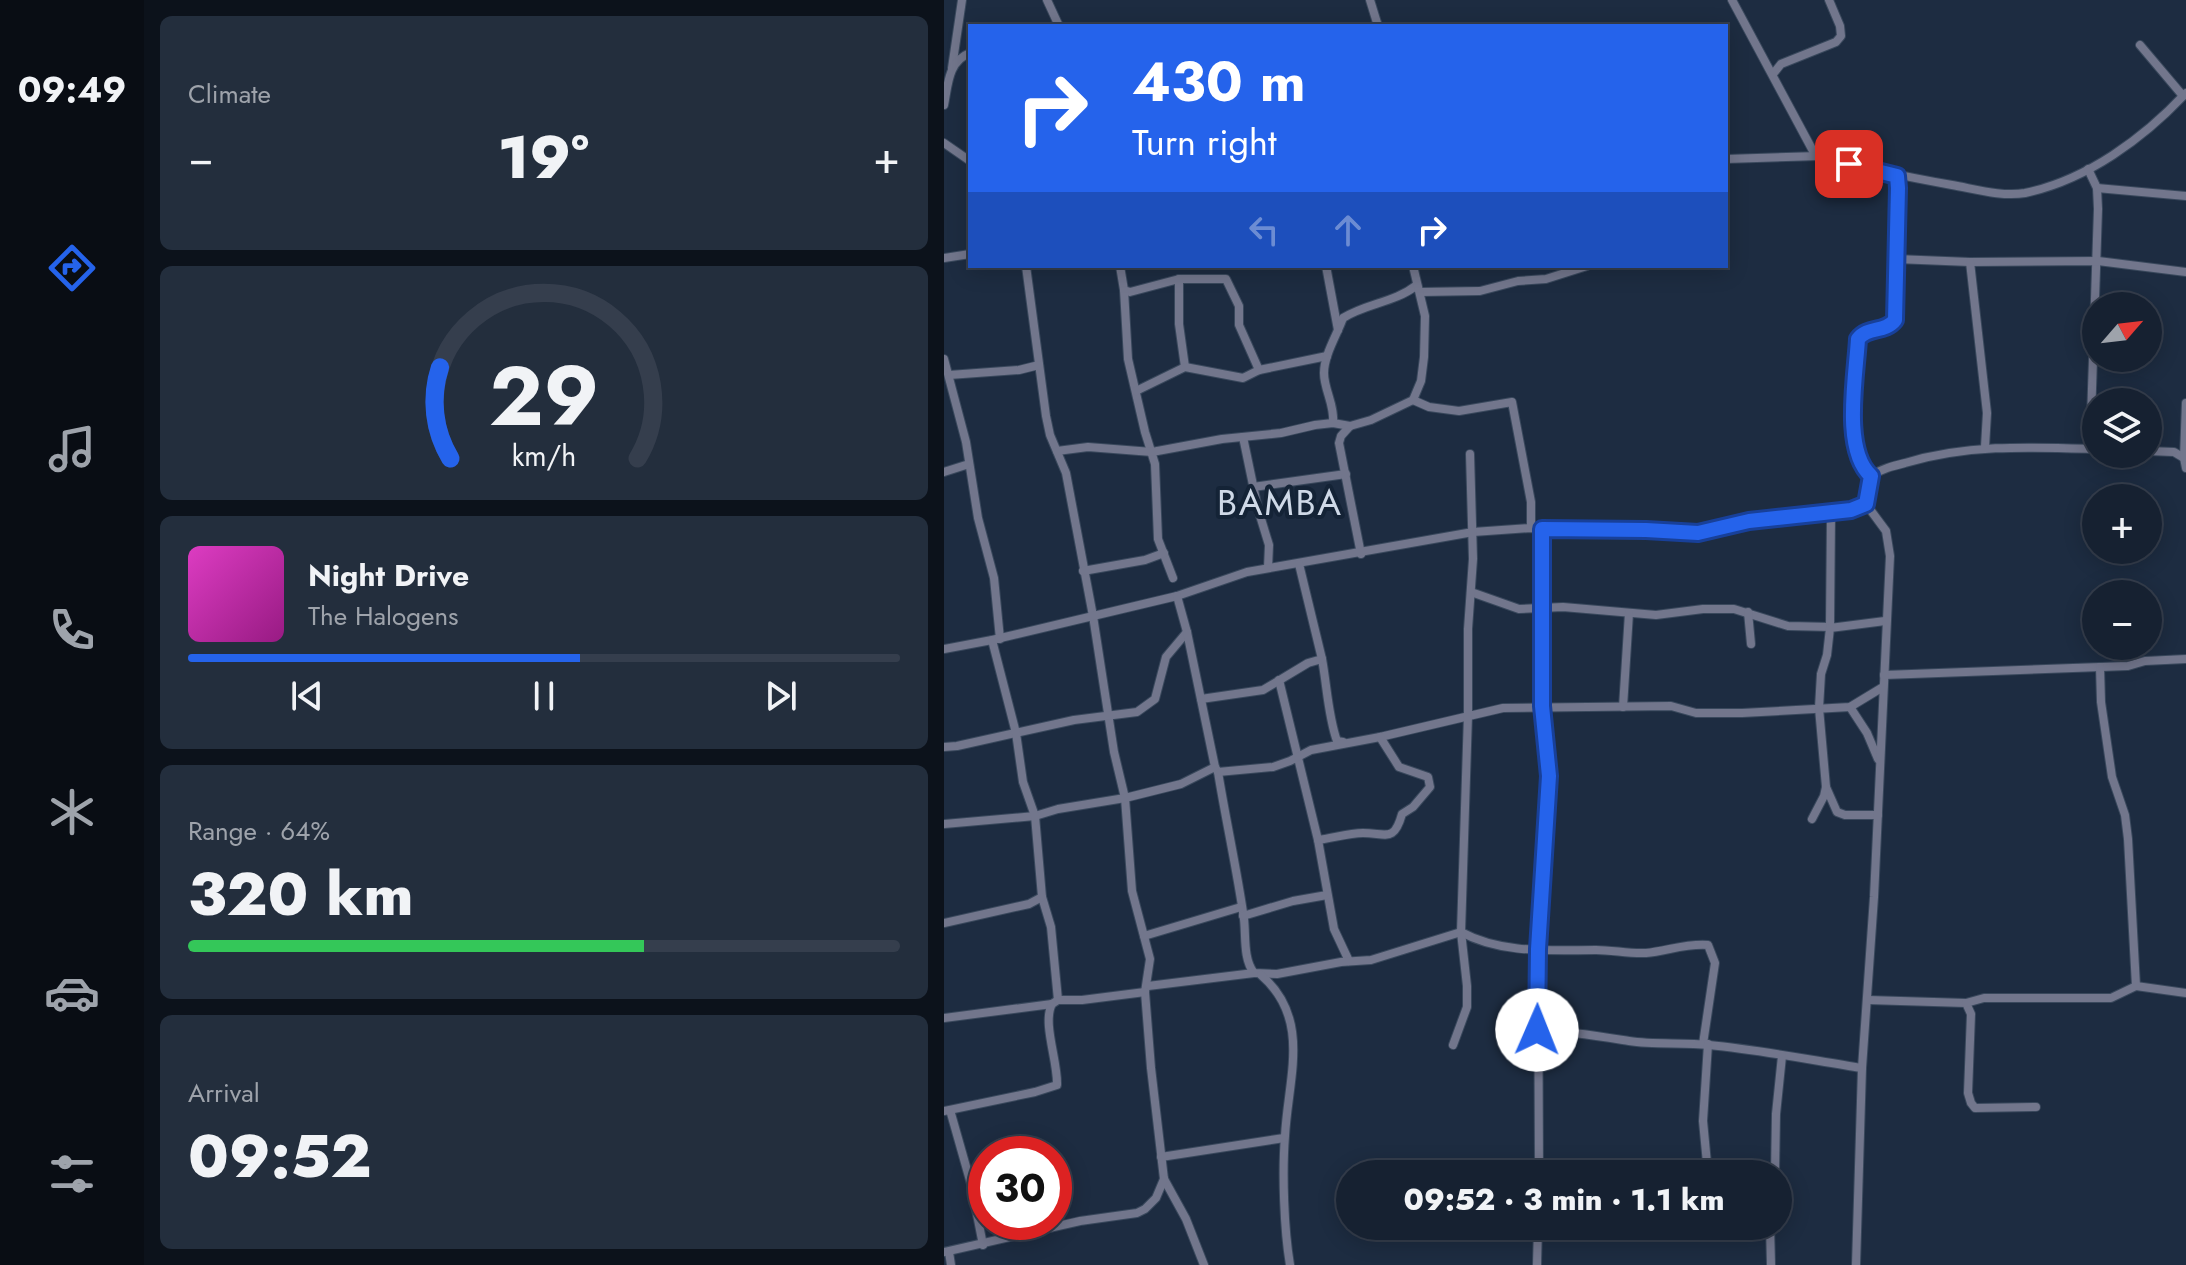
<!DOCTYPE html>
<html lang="en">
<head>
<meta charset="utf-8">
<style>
  body { margin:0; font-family:Jost,sans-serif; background:#232e3d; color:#f1f3f6; height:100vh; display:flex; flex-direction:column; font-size:30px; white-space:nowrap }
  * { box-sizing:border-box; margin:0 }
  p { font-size:26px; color:#9ea3ab }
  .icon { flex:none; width:44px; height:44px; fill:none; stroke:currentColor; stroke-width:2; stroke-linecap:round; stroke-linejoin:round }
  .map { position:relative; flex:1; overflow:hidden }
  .side { display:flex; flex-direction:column; gap:16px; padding:16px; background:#0c121b; width:800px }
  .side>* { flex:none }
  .guide { position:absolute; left:24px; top:24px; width:760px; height:244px; border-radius:0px; box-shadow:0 4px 20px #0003,0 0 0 2px #353e4d; background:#2563eb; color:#fff; overflow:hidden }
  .needle { width:52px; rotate:62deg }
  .controls { position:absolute; left:1138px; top:292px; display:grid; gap:16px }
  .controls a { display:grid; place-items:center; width:80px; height:80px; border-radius:50%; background:#162131; box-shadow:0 4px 20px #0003,0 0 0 2px #353e4d; font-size:40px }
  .speed { position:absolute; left:24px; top:1136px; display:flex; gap:16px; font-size:40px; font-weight:700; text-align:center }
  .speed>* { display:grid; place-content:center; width:104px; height:104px; border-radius:50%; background:#162131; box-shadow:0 4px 20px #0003,0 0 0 2px #353e4d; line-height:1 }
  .speed .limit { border:12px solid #d22; background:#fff; color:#111 }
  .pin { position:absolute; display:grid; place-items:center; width:68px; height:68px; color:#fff; margin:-34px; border-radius:16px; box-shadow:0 4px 12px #0006 }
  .me { position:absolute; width:88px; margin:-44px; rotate:1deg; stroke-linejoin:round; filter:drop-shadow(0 0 6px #0008) }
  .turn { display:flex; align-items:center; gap:28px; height:168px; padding:0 32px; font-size:36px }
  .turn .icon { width:104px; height:104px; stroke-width:2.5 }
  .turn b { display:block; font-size:56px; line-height:68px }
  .lanes { display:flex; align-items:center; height:76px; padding:0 32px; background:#0003; justify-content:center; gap:40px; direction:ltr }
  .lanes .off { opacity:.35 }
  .big { font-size:60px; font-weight:800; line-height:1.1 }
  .side .card { flex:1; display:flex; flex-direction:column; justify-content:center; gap:12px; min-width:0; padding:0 28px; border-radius:12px; background:#232e3d }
  .side .dial { align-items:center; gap:0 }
  .dial svg { height:208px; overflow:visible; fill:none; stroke:#353e4d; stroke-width:7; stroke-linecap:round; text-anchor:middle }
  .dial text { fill:#f1f3f6; stroke:none }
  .song { display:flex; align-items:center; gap:24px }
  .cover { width:96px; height:96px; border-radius:12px; background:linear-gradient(135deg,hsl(310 70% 55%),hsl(310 70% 35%)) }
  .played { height:8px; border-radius:4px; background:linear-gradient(90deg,#2563eb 55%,#353e4d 55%) }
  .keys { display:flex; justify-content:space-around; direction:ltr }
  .heat { display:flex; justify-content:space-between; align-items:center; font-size:44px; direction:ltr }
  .charge { height:12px; border-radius:6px; background:linear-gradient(90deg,#34c759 64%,#353e4d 0) }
  .trip { position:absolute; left:392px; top:1160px; width:456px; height:80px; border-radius:40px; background:#162131; box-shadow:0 4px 20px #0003,0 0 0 2px #353e4d; font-weight:800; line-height:80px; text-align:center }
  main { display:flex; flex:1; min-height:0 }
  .tab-bar { display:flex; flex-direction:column; width:144px; justify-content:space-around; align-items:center; background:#090d14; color:#9ea3ab }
  .tab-bar .icon { width:56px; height:56px }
  .tab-bar .selected { color:#2563eb }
  .tab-bar b { font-size:36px; color:#f1f3f6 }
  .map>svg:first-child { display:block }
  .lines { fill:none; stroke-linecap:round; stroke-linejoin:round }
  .minor-casing { stroke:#39485c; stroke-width:10 }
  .minor { stroke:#72768c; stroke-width:8 }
  .route-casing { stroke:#184099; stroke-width:20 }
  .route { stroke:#2563eb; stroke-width:14 }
  .labels { text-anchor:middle; stroke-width:8; stroke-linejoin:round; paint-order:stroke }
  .quarter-label { font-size:36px; letter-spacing:2px; fill:#cfd9e7; stroke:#142336 }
</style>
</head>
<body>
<main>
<nav class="tab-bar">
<b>09:49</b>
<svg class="icon selected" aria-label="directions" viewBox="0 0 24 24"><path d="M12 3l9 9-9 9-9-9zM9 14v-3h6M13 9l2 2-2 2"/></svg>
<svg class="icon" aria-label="music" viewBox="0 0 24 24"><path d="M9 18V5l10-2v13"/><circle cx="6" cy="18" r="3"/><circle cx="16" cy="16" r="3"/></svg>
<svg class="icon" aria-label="phone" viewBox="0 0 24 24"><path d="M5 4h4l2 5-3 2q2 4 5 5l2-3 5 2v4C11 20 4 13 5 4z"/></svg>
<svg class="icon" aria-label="climate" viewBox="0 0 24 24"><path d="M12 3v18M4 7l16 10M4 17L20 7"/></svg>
<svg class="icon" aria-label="car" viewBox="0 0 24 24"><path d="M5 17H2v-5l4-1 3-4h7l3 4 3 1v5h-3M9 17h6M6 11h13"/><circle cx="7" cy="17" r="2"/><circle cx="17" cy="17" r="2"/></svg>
<svg class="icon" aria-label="filters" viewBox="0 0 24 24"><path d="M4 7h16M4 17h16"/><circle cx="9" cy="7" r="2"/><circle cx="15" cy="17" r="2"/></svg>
</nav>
<section class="side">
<div class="card"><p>Climate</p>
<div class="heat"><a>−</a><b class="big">19°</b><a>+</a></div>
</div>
<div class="card dial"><svg viewBox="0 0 100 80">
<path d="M14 69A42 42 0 1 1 86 69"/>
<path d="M14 69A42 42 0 0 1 10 34" stroke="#2563eb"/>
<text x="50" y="56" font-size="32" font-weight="700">29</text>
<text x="50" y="72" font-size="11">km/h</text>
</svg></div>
<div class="card">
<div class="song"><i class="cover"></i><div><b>Night Drive</b><p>The Halogens</p></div></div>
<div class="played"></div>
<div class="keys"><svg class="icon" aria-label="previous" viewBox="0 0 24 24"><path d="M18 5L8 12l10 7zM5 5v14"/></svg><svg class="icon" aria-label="pause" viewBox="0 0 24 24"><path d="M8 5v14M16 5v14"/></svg><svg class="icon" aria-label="next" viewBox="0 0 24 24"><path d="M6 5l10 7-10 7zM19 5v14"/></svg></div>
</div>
<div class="card"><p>Range · 64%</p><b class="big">320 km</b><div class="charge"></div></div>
<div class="card"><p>Arrival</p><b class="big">09:52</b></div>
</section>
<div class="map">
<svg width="1242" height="1265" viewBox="0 0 1242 1265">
  <rect width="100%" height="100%" fill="#1d2c41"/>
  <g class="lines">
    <defs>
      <g id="minor">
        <polyline points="103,0 115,26"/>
        <polyline points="426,0 434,26"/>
        <path d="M788,0L869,151L875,156C919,168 963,177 1008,185C1031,189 1058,197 1081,193C1143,180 1200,138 1242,93"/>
        <polyline points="1196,45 1239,96"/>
        <polyline points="8,68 18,0"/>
        <polyline points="829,74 837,64 892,42 897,36 896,26 885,0"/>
        <path d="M0,105C4,85 4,61 26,53"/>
        <polyline points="0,143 26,161"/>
        <polyline points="782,159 875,156"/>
        <polyline points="1144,169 1153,188 1154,209 1146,449"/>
        <polyline points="1153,188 1242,196"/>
        <polyline points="0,258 26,254"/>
        <polyline points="952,259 1026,262 1154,261 1242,272"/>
        <polyline points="1026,262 1043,413 1041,447"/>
        <polyline points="82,266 102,416 106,435 122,473 149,616 170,752 181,798 188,891 206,959 201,992 207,1068 220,1179 242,1219 260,1265"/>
        <polyline points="176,266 180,290 186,292 235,279 282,279 295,306 295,325 315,370"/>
        <polyline points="382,266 394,330"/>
        <polyline points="235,279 235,324 241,367"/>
        <polyline points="180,290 184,359 201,432 211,464 214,539 229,578"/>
        <polyline points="476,292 536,291 574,281 602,279 643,266"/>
        <polyline points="0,359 22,442 34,518 50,578 56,639"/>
        <polyline points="5,375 75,370 95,365"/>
        <polyline points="192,391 241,367 299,378 315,370 383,356"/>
        <polyline points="469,400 485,407 515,411 568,402 587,502 587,528"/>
        <path d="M389,423C391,405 380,390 380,373C380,355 393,335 399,318C423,303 450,303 473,285"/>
        <polyline points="299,437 314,509 325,545 324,568"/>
        <polyline points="113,451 144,447 208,452 278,439 337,433 371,425 389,423 406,426"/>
        <polyline points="1204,451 1230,452 1240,458 1242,468"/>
        <polyline points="1240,458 1242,403"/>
        <polyline points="0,472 25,464"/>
        <path d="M927,476C898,450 912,376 914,339C924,327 941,333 951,320L953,176"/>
        <polyline points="309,487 402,474"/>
        <polyline points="417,554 395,443 397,436 406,426 427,420 469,400 477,381 480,357 481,316 469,266"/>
        <polyline points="139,571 201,560 220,553"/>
        <polyline points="527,592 575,609 619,607 712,615 759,609 790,609 844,626 888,627"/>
        <polyline points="804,612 807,644"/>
        <polyline points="886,626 887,513"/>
        <path d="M0,649L48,640L233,596L303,572L529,532L587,528L702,530L754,533L805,521L907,510L922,504L927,476C937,469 949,466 961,463C1024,444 1087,447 1152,449"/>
        <path d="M378,659C383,686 384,716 393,741L399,742"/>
        <polyline points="940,675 1184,666 1201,661 1242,659"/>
        <polyline points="335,680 374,840 390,929 405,961"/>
        <polyline points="257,699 319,690 364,663 378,659 355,564"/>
        <polyline points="679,707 685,613"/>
        <polyline points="906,707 923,733 934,759"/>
        <polyline points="0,747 13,746 130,720 193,712 211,699 222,657 243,632"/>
        <path d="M271,767L274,772C282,821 293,870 300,919C302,936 299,959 310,973L333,974L397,962L427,960L517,932C557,954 607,950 652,950C669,950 685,954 702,953C723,951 743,943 764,945L771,963L759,1044"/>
        <polyline points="274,772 329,767 346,761 367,750 436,737 559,708 727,706 752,713 798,713 906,707 939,687"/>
        <polyline points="882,787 893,812 901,815 934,815"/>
        <polyline points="868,819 880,796 882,787 875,708 877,674 883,655 886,628 941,621"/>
        <polyline points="0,824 91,816 114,809 181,798 237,784 271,767 243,632 233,596"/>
        <path d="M374,840C389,838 405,833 419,833C442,833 450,843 458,814L469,807L486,787L484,777L455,767L436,737"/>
        <polyline points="98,897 107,927 114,1000"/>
        <polyline points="299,916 349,901 383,895"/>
        <polyline points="0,923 85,904 98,897 91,816 79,782 72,733 48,640"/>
        <polyline points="200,936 297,907"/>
        <path d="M317,975C368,1019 344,1078 341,1136C338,1173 340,1229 346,1265"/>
        <polyline points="204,986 310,973"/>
        <polyline points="1192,986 1242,993"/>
        <polyline points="924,1000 1022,1003 1027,1014 1024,1093 1027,1103 1031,1108 1092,1107"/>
        <polyline points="1022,1003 1040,998 1167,998 1192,986 1184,839 1181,815 1168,777 1157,702 1156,667"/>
        <polyline points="0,1018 108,1004 114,1000 138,1000 201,992"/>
        <path d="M593,1030C625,1031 654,1036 685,1041C711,1045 739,1042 765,1045C817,1050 867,1060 918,1068"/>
        <polyline points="509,1045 523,1007 523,986 517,932 524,715 524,629 529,559 526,454"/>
        <polyline points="6,1110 27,1184 39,1245"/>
        <path d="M0,1111L91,1092L113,1085C114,1061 98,1023 108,1004"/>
        <polyline points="217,1157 340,1138"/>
        <polyline points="595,1174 594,949 605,776 598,706 598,529"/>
        <polyline points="764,1174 759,1121 764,1044"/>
        <polyline points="831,1174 832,1114 838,1056"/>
        <polyline points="826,1226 827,1265"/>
        <polyline points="0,1252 136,1221 193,1213 201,1209 212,1198 220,1179"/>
        <polyline points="5,1252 7,1265"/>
        <polyline points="593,1265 594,1226"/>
        <polyline points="912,1265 918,1068 930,897 946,556 942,531 922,504"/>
      </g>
    </defs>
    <use href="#minor" class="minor-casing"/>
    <use href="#minor" class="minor"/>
  </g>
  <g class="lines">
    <defs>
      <path id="route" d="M593,1030L594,949L605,776L598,706V529L702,530L754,533L805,521L907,510L922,504L927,476C898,450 912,376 914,339C924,326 941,333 951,320L954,188L953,176L905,164"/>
    </defs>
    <use href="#route" class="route-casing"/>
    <use href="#route" class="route"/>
  </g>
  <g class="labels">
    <g class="quarter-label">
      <text x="336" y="515">BAMBA</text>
    </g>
  </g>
</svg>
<div class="controls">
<a><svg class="needle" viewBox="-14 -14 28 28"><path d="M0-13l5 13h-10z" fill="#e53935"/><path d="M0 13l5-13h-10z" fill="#9ea3ab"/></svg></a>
<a><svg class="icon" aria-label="layers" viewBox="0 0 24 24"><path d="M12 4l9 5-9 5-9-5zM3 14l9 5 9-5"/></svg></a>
<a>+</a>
<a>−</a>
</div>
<div class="speed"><div class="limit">30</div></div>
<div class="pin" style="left:905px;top:164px;background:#d93025"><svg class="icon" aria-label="arrive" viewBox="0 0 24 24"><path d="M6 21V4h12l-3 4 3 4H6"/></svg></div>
<svg class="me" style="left:593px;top:1030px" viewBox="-20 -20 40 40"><circle r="19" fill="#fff"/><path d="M0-13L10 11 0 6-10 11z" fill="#2563eb"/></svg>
<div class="trip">09:52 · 3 min · 1.1 km</div>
<div class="guide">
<div class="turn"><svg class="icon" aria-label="right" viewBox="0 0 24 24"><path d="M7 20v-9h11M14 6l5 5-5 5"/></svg><div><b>430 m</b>Turn right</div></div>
<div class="lanes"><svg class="icon off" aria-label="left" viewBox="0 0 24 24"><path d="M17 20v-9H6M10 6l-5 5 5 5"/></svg><svg class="icon off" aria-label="ahead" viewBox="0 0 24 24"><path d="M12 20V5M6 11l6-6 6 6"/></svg><svg class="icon" aria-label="right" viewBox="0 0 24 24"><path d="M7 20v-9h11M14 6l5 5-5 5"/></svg></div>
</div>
</div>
</main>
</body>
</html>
